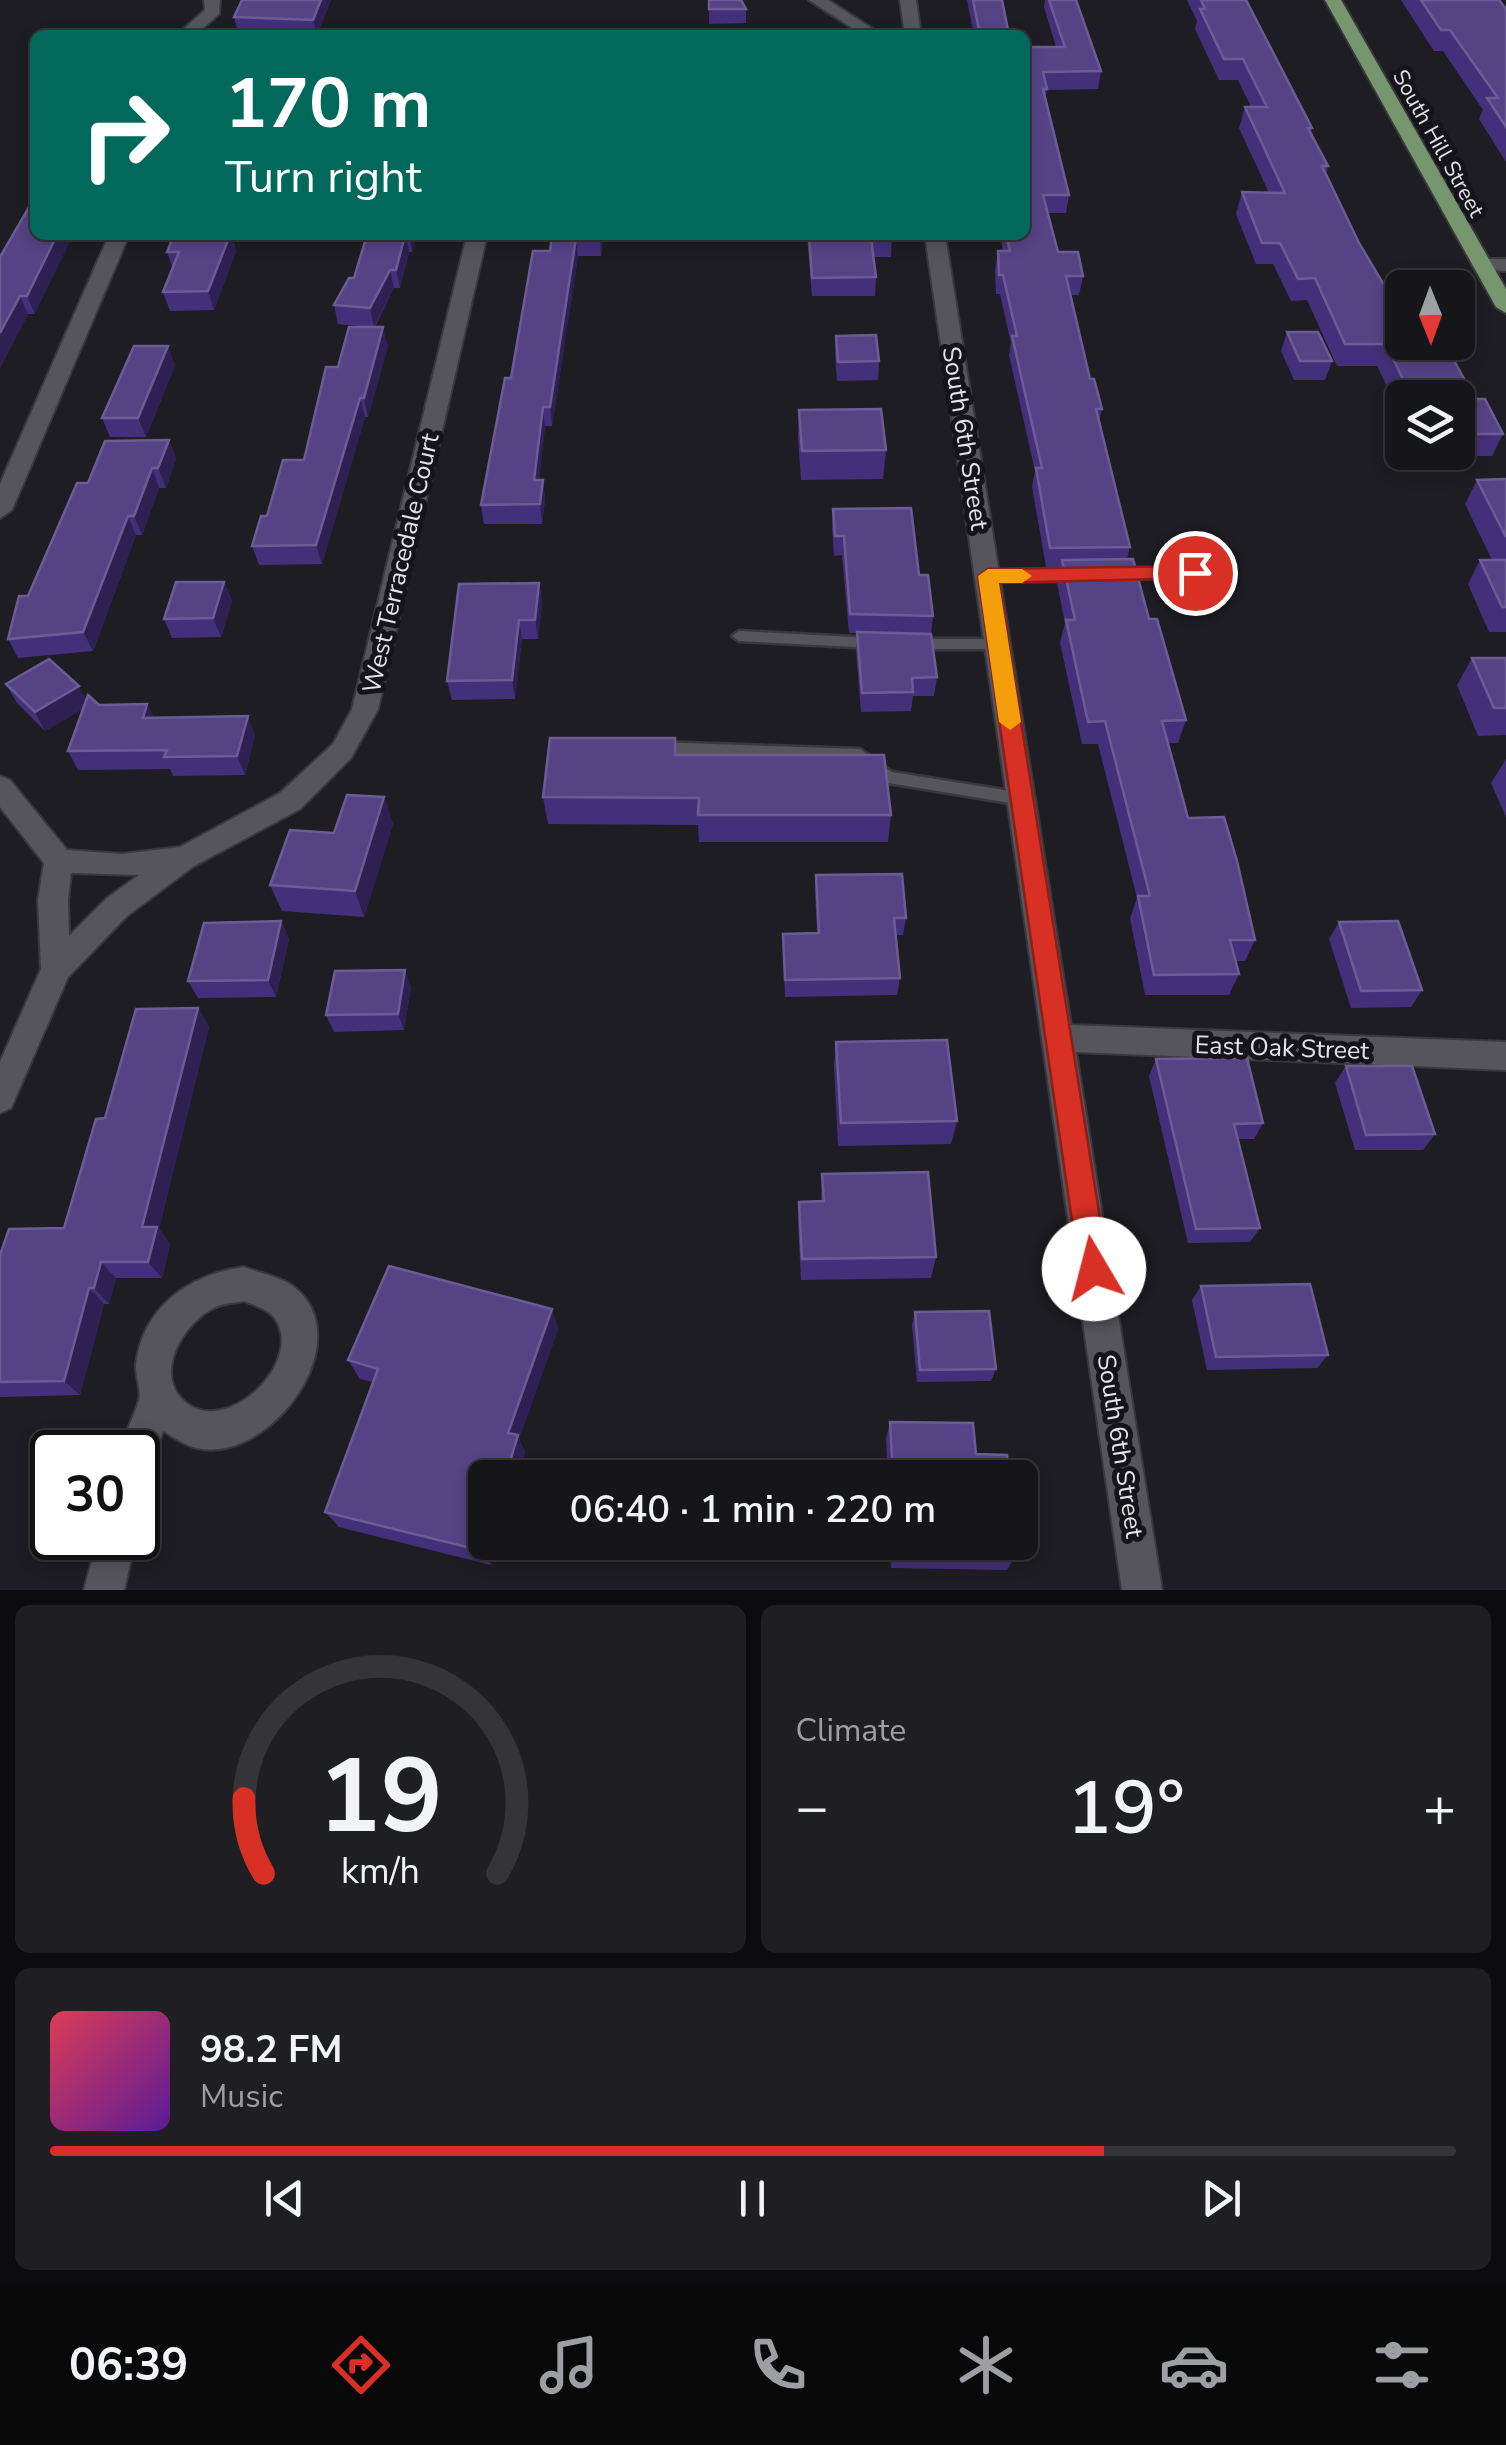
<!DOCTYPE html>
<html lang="en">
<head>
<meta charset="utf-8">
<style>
  body { margin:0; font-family:"Nunito Sans",sans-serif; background:#1f1f23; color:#f1f3f6; height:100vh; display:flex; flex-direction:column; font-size:38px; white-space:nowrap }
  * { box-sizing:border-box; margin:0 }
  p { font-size:32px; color:#9e9fa2 }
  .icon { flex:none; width:55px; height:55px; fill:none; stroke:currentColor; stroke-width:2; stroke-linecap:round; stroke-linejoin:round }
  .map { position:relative; height:1590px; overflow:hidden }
  .details { display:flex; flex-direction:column; gap:15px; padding:15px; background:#0c0c0e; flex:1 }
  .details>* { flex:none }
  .hud { position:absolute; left:30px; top:30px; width:1000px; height:210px; border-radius:15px; box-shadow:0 5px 15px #0003,0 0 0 2px #353539; background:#00695c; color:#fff; overflow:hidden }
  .needle { width:65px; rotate:179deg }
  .buttons { position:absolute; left:1385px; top:270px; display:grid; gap:20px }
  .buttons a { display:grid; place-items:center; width:90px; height:90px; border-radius:15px; background:#16161a; box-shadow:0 5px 15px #0003,0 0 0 2px #353539; font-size:50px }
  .speed { position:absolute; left:30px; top:1430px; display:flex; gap:20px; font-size:50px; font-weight:700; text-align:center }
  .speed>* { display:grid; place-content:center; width:130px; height:130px; border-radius:50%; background:#16161a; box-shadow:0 5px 15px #0003,0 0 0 2px #353539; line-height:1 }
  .speed .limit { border:5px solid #111; border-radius:15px; background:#fff; color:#111 }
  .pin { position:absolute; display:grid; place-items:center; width:85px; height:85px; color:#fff; margin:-42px; border:5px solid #fff; border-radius:50%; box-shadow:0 2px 10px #0007 }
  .me { position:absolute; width:110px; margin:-55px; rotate:352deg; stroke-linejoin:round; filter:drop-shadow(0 0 8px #0008) }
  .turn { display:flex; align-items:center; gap:35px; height:210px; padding:0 30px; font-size:45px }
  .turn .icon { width:130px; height:130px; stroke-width:2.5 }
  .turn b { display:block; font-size:70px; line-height:85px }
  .big { font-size:75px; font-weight:600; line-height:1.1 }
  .details .tile { flex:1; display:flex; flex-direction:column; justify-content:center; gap:15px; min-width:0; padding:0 35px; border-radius:15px; background:#1f1f23 }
  .details .dial { align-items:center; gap:0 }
  .dial svg { height:260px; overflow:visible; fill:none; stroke:#353539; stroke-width:7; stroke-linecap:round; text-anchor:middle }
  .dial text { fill:#f1f3f6; stroke:none }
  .song { display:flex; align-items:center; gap:30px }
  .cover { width:120px; height:120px; border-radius:15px; background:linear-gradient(135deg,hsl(350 70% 55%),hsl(270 70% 35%)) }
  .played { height:10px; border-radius:5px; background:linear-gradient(90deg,#d93025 75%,#353539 75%) }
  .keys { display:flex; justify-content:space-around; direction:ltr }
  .heat { display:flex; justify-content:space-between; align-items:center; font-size:55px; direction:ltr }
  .details .tiles { flex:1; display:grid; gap:15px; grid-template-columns:1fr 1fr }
  .tile:last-child { grid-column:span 2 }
  .trip { position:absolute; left:468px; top:1460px; width:570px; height:100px; border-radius:15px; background:#16161a; box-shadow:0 5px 15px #0003,0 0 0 2px #353539; font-weight:600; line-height:100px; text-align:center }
  .tabs { display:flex; height:160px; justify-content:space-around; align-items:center; background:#09090a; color:#9e9fa2 }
  .tabs .icon { width:70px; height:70px }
  .tabs .selected { color:#d93025 }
  .tabs b { font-size:45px; color:#f1f3f6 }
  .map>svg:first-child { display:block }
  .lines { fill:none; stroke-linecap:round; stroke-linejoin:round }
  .service-casing { stroke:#38383d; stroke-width:5 }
  .minor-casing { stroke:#38383d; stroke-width:4 }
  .primary-casing { stroke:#38383d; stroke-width:4 }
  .service { fill:#56555c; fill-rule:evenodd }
  .minor { fill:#56555c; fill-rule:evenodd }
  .primary { fill:#76966e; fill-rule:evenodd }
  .wall { fill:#44307a }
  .shaded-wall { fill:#2e2052 }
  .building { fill:#554386; stroke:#6c5c95; stroke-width:2.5 }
  .route { fill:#d93025; stroke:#8d1f18; stroke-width:2.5 }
  .slow { fill:#f59e0b }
  .labels { text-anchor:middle; stroke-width:10; stroke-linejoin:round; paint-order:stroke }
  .far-street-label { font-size:22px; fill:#e4e4e8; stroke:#15141a }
  .street-label { font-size:25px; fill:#e4e4e8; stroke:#15141a }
</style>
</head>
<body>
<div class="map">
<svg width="1506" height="1590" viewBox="0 0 1506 1590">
  <rect width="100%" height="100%" fill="#1e1d23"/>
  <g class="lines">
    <defs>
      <g id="service">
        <polygon points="1195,569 1202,573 1200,576 1117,579 1110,575 1117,571"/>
        <polygon points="988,571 1079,571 1086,576 1079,581 988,581 981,576"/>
        <polygon points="739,631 874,638 881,643 874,648 739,641 732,636"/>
        <polygon points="912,639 998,639 1005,644 998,649 912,649 905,644"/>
        <polygon points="656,742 860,749 892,772 1022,793 1027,795 1030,799 1027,803 1022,805 888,783 857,760 656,754 649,748"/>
      </g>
      <g id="minor">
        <polygon points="204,0 220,0 219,14 195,35 177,35 205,10"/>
        <polygon points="809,0 828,0 882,35 863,35"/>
        <polygon points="900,0 916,0 921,35 905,35"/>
        <polygon points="109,235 129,235 12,510 0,518 0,484"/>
        <path d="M467,235H487L378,709L351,758L300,809L194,866L127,916L68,977L11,1108L0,1113V1062L41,969L38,900L44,863L0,807V776L10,780L67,850L122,854L180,847L280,793L333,744L352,709ZM71,873L139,875L107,898L69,936L68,900Z"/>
        <polygon points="925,235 945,235 1071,1025 1506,1042 1506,1070 1076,1052 1162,1590 1122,1590"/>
        <polygon points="1482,259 1506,259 1506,271 1475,269 1472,265"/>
        <path d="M244,1267C259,1273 282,1277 294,1287C361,1340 270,1465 197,1448C185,1446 174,1437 163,1431L151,1468L138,1474V1452H120C124,1434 133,1419 139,1401C142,1391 135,1376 136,1363C144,1306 190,1274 244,1267ZM244,1301C253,1305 265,1308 272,1315C311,1358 223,1444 181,1398C155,1370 185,1322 214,1308C223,1303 234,1303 244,1301Z"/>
        <polygon points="98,1538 136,1538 124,1590 84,1590"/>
      </g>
      <polygon id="primary" points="1325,0 1341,0 1506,289 1506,313 1496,307"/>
    </defs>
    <use href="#service" class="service-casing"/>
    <use href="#minor" class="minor-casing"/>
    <use href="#primary" class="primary-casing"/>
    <use href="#service" class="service"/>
    <use href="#minor" class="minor"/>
    <use href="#primary" class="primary"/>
  </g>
  <g class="wall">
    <polygon points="331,0 317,35 238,33 234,17"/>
    <polygon points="709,0 746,9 746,23 709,24"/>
    <polygon points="967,0 1002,0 1009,35 974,35"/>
    <polygon points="1045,0 1049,0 1101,71 1098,89 1047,90 1045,100 1069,195 1066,213 1048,213 1058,252 1083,276 1079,295 1070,295 1090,379 1102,409 1099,422 1130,547 1127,559 1186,720 1178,743 1168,743 1188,818 1255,940 1245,961 1236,961 1239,974 1229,995 1145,995 1130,918 1137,898 1098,744 1082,744 1060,643 1065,623 1057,583 1060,567 1046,567 1032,487 1035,471 1009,355 1011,343 1000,294 996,294 995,270 998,251 1003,251 1000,235 1025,235 1025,47 1056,47 1044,7"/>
    <polygon points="1187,0 1246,0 1312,128 1311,133 1328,166 1326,174 1402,342 1475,399 1503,434 1492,456 1405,456 1403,452 1458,452 1458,398 1402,398 1402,451 1389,422 1396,405 1377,366 1337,366 1307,300 1291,301 1273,264 1256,264 1236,214 1242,192 1269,193 1239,128 1245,107 1251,107 1238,80 1219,80 1195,29 1197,21"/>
    <polygon points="1401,0 1499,0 1506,9 1506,162 1479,119 1483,110 1443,51 1434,51"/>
    <polygon points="35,207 35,314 28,314 0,368 0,257"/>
    <polygon points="174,235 232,235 236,251 214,310 170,311 163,292 173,269 167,252"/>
    <polygon points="367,235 416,235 412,252 409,252 400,288 394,288 375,327 388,346 368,417 365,417 322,564 259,565 252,546 267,516 304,460 338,367 370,327 338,324 334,305 354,278"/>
    <polygon points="552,235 603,235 601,256 578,256 552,426 545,426 539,480 543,480 545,499 542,524 484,524 481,505 511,378 550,251"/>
    <polygon points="807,235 892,235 891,257 873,257 876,277 875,296 812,296"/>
    <polygon points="1287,332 1332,361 1325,380 1294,380 1281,351"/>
    <polygon points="836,336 879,361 878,380 837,381 835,355"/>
    <polygon points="175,365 146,437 110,437 102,418"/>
    <polygon points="799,410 886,450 883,479 801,480 798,438"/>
    <polygon points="169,440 176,459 166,488 159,488 142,535 136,535 93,651 18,658 8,639 28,596 88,483"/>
    <polygon points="1506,479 1506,632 1489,632 1468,584 1480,560 1492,560 1465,504 1477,480"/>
    <polygon points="833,509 919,575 933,616 931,634 937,677 934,696 913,696 911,711 861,712 856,651 857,633 849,633 842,555 834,556 832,528"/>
    <polygon points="224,582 232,601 221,637 172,638 164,619"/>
    <polygon points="539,583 542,602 538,639 522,639 515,699 452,700 447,681"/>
    <polygon points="1472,658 1506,658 1506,735 1478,736 1457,685"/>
    <polygon points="6,684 79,686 86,701 99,705 147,704 154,718 255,735 245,775 173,776 170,769 78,770 68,751 84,708 45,731 17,703"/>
    <polygon points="675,738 676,755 891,815 888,842 699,842 698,825 548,824 543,797"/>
    <polygon points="1506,759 1506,817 1491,783"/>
    <polygon points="384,797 393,824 364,917 282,911 270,885 334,833"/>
    <polygon points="816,875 906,918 903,935 896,935 900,978 897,995 785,997 783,934 817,933 815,893"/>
    <polygon points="281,921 289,939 276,997 198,998 188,981"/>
    <polygon points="1339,922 1422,990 1411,1007 1351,1008 1329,939"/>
    <polygon points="411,987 404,1030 334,1032 326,1015"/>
    <polygon points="198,1008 209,1027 159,1229 170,1244 162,1278 116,1278 109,1304 104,1304 80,1395 0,1397 0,1255 64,1228 105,1118"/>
    <polygon points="836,1042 957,1121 951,1144 838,1146 834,1066"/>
    <polygon points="1156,1059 1263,1123 1254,1139 1238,1139 1260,1228 1250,1242 1188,1243 1149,1076"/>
    <polygon points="1346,1066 1435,1134 1423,1150 1355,1150 1335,1083"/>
    <polygon points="822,1174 936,1257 931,1278 801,1280 798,1223 799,1202 821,1201"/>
    <polygon points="1201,1286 1328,1355 1317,1368 1207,1370 1192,1300"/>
    <polygon points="552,1309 558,1329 519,1439 525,1452 517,1478 485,1478 485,1542 498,1542 491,1565 339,1527 325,1512 373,1382 360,1379 348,1360"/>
    <polygon points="915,1312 996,1369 991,1381 917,1382 912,1325"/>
    <polygon points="890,1422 976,1454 1009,1478 888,1478 886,1439"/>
    <polygon points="890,1542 1014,1542 1015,1556 1007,1570 891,1568"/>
  </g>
  <g class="shaded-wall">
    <polygon points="321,0 331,0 317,35 313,20"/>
    <polygon points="57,235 73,235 35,314 27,296"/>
    <polygon points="230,235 232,235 236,251 214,310 208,291"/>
    <polygon points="406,235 409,252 400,288 396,270"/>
    <polygon points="409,235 416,235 412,252"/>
    <polygon points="600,235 603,235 601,256"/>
    <polygon points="576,238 578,256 552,426 550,407"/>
    <polygon points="390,270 394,288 374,327 370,308"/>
    <polygon points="20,296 28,314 0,368 0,333"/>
    <polygon points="383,327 388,346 368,417 364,398"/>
    <polygon points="168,346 175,365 146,437 138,418"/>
    <polygon points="360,398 365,417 322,564 316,545"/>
    <polygon points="543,407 545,426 537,499 534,480"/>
    <polygon points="169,440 176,459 166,488 158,468"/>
    <polygon points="152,468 159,488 142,535 134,516"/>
    <polygon points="543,480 545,499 542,524 540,504"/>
    <polygon points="128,516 136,535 93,651 83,632"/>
    <polygon points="224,582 232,601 221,637 213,618"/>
    <polygon points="539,583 542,602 538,639 535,620"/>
    <polygon points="519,620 522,639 515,699 512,680"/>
    <polygon points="79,686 89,705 45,731 35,712"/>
    <polygon points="147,704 156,723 143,718"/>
    <polygon points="248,716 255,735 245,775 237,756"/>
    <polygon points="384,797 393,824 364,917 355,891"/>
    <polygon points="281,921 289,939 276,997 268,980"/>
    <polygon points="405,970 411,987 404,1030 398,1014"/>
    <polygon points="198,1008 209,1027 159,1229 170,1244 162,1278 148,1262 142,1227"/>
    <polygon points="101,1262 116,1278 109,1304 94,1288"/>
    <polygon points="89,1288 104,1304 80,1395 64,1381"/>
    <polygon points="552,1309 558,1329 519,1439 525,1452 517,1478 505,1478 508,1433"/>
    <polygon points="485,1542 498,1542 491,1565 483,1551"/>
  </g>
  <g class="building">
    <polygon points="242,0 321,0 313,20 234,17"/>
    <polygon points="709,0 741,0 746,9 709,9"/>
    <polygon points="973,0 1002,0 1009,35 980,35"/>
    <polygon points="1049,0 1076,0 1101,71 1043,72 1047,89 1043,89 1069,195 1043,195 1058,252 1078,252 1083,276 1066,276 1090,379 1094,379 1102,409 1096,409 1130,547 1050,548 1036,468 1042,468 1012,336 1017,336 1003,275 999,275 998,251 1010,251 1006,235 1025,235 1025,47 1065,47"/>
    <polygon points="1201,0 1246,0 1312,128 1308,128 1328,166 1322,166 1359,243 1402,315 1402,342 1444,342 1475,399 1485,399 1503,434 1458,434 1458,398 1412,398 1386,344 1345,344 1315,278 1298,279 1280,243 1262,243 1242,192 1285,193 1245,107 1267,107 1243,59 1224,59 1200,9 1205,9"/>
    <polygon points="1421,0 1499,0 1506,9 1506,127 1487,98 1498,98 1450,30 1441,30"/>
    <polygon points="29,207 35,207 35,235 57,235 27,296 20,296 0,333 0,257"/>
    <polygon points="174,235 230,235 208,291 163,292 179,252 167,252"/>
    <polygon points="367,235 405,235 396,270 390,270 370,308 334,305 349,278 354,278"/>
    <polygon points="552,235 600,235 600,237 576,238 550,407 543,407 534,480 543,480 540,504 481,505 505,378 511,378 533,251 550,251"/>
    <polygon points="809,235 892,235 892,238 871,238 876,277 812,278"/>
    <polygon points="349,327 383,327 364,398 360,398 316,545 252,546 261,516 267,516 283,460 304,460 326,367 338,367"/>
    <polygon points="1287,332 1318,332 1332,361 1300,361"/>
    <polygon points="876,335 879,361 838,362 836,336"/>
    <polygon points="134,346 168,346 138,418 102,418"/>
    <polygon points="881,409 886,450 802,451 799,410"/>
    <polygon points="169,440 158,468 152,468 134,516 128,516 83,632 8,639 19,596 28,596 77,483 88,483 105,441"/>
    <polygon points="1506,479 1506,537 1477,480"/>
    <polygon points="911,508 919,575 928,575 933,616 850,614 844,536 835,536 833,509"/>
    <polygon points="1133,559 1149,619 1157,619 1186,720 1162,721 1188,818 1224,817 1237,861 1255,940 1230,940 1239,974 1154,975 1138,896 1150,896 1105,721 1088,722 1066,620 1075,620 1062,560"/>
    <polygon points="1480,560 1506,560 1506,607 1502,607"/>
    <polygon points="176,582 224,582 213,618 164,619"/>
    <polygon points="539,583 535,620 519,620 512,680 447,681 459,584"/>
    <polygon points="857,632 931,634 937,677 912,678 913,692 862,693"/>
    <polygon points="1472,658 1506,658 1506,708 1494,708"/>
    <polygon points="49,659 79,686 35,712 6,684"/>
    <polygon points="88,695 99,705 147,704 143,718 248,716 237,756 164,757 167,750 68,751"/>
    <polygon points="550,738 675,738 675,755 884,755 891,815 698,815 699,798 543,797"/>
    <polygon points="347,795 384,797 355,891 270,885 290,830 334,833"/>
    <polygon points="902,874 906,918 894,918 900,978 785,980 783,934 819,933 816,875"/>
    <polygon points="281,921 268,980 188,981 204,923"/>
    <polygon points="1398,921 1422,990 1361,991 1339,922"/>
    <polygon points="405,970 398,1014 326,1015 335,971"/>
    <polygon points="198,1008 142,1227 157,1227 148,1262 101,1262 94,1288 89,1288 64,1381 0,1382 0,1255 9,1229 64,1228 96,1119 105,1118 136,1009"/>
    <polygon points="947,1040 957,1121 841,1123 836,1042"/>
    <polygon points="1247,1058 1263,1123 1234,1124 1260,1228 1196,1229 1156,1059"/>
    <polygon points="1346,1066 1412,1066 1435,1134 1366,1135"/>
    <polygon points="928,1172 936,1257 802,1259 799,1202 824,1201 822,1174"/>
    <polygon points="389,1266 552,1309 508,1433 518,1435 505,1478 485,1478 485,1542 483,1551 325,1512 378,1369 348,1360"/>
    <polygon points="1310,1284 1328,1355 1216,1357 1201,1286"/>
    <polygon points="989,1311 996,1369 920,1370 915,1312"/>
    <polygon points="890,1422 973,1423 976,1454 1007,1455 1009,1478 893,1478"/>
    <polygon points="895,1542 1014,1542 1015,1556 896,1554"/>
  </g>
  <polygon class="route" points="1195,566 1202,568 1202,578 999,583 1108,1269 1104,1279 1094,1283 1084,1279 1079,1269 978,576 988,569"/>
  <polygon class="slow" points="988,569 1022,569 1032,576 1022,583 999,583 1021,722 1010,730 999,722 978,576"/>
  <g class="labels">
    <g class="far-street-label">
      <text transform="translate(1439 143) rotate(61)" y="8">South Hill Street</text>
    </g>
    <g class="street-label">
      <text transform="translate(966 438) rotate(81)" y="9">South 6th Street</text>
      <text transform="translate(400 563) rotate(-77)" y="9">West Terracedale Court</text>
      <text transform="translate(1282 1047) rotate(2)" y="9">East Oak Street</text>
      <text transform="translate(1121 1446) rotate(81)" y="9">South 6th Street</text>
    </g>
  </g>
</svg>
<div class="buttons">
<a><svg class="needle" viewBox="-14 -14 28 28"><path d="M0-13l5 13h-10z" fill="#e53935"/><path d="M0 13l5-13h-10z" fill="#9e9fa2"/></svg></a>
<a><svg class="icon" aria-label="layers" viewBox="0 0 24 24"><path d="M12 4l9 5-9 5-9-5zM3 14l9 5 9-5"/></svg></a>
</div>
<div class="speed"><div class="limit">30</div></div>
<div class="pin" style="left:1195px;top:573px;background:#d93025"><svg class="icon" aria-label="arrive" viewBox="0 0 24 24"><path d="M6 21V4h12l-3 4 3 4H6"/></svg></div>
<svg class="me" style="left:1094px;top:1269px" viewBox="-20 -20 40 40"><circle r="19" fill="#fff"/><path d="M0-13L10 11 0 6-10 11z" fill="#d93025"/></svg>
<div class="trip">06:40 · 1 min · 220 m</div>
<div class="hud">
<div class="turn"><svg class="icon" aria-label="right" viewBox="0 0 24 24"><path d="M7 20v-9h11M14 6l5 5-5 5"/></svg><div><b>170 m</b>Turn right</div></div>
</div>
</div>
<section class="details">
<div class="tiles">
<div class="tile dial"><svg viewBox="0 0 100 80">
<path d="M14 69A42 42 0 1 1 86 69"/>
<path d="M14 69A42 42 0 0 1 8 46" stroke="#d93025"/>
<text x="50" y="56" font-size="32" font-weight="700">19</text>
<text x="50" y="72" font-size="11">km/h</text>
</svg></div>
<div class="tile"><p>Climate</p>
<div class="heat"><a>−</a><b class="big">19°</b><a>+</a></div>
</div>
<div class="tile">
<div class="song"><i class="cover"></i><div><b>98.2 FM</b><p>Music</p></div></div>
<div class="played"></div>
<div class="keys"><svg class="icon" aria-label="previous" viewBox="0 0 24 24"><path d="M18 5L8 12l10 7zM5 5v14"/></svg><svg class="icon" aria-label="pause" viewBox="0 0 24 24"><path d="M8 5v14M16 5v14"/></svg><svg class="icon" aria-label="next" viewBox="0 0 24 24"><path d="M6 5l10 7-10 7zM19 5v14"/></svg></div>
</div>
</div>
</section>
<nav class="tabs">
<b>06:39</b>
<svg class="icon selected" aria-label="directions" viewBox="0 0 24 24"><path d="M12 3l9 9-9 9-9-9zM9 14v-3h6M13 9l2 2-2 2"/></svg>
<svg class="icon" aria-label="music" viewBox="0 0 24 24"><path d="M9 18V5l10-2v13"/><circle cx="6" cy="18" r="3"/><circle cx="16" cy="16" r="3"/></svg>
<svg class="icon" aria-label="phone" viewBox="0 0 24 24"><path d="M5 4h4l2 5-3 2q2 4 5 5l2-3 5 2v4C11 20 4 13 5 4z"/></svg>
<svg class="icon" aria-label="climate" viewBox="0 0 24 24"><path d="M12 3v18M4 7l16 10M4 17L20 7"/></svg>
<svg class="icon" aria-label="car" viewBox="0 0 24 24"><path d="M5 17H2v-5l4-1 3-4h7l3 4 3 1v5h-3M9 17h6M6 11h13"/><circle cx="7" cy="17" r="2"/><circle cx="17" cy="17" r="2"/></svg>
<svg class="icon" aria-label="filters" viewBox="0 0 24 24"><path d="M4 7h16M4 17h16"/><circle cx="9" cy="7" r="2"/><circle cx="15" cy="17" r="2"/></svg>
</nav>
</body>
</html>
